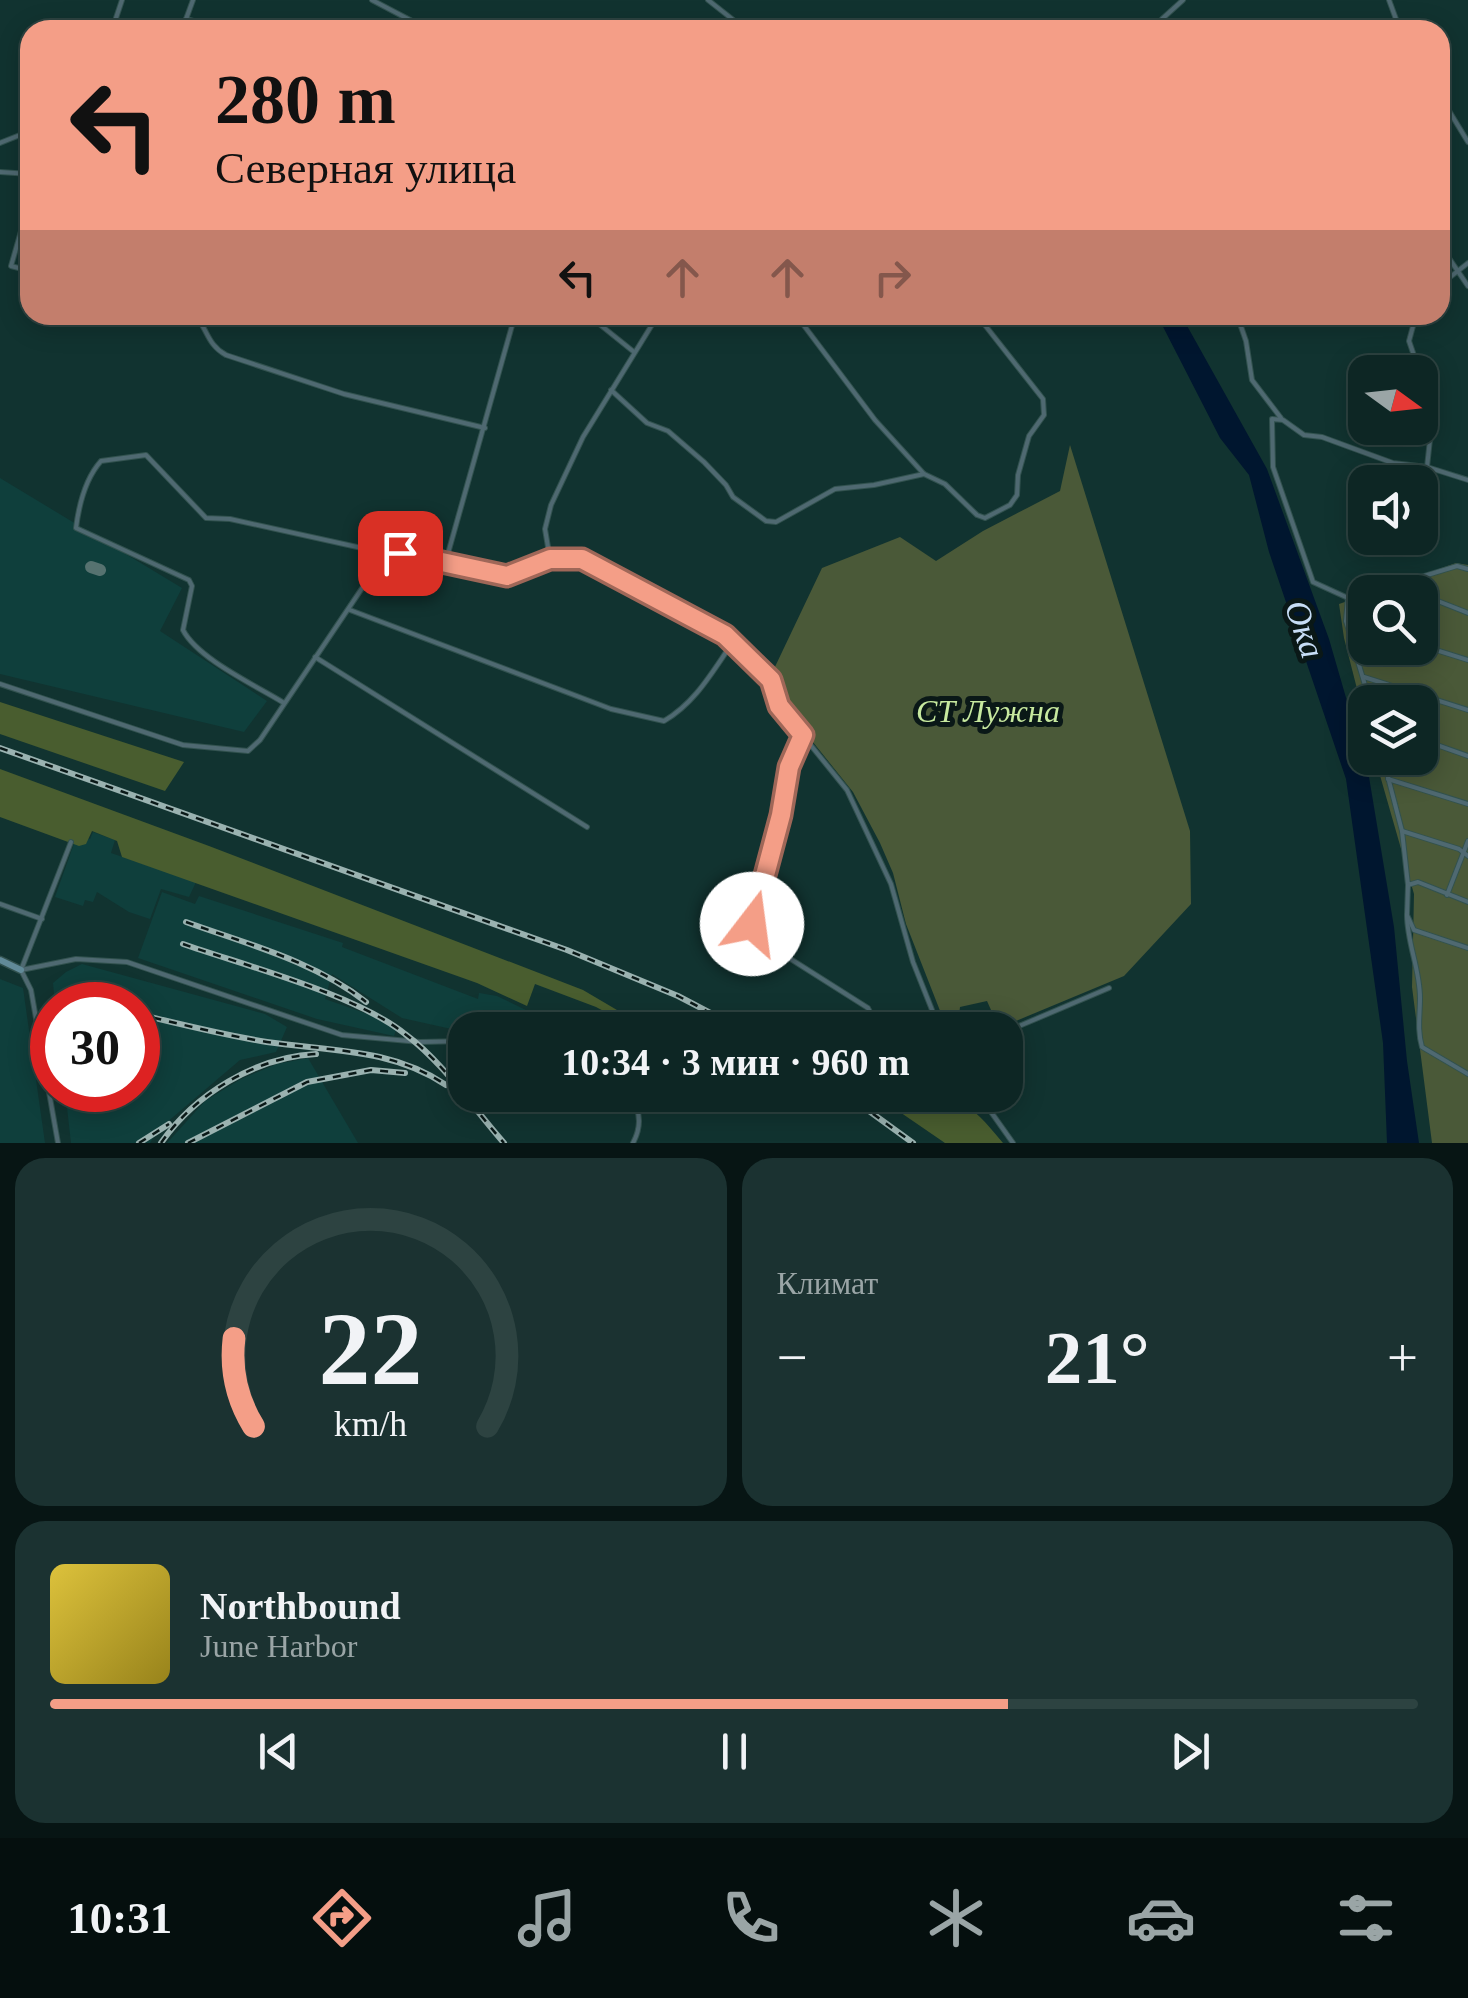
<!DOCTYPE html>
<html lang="ru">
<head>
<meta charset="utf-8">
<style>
  body { margin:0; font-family:"Times New Roman",serif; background:#1b3231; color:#f1f3f6; height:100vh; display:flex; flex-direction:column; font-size:38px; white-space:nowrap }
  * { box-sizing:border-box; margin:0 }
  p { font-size:32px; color:#9aa5a6 }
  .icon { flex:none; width:55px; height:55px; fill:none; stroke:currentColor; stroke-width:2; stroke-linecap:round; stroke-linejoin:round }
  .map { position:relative; height:1143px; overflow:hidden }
  .panel { display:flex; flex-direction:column; gap:15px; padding:15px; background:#071514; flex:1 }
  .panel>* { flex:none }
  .guide { position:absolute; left:20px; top:20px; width:1430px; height:305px; border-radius:30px; box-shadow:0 5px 25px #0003,0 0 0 2px #2d4341; background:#f49e87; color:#111; overflow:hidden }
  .needle { width:65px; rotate:105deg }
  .controls { position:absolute; left:1348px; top:355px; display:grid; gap:20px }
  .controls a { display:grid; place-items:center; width:90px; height:90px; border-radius:20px; background:#0d2624; box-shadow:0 5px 25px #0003,0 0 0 2px #2d4341; font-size:50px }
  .speed { position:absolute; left:30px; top:982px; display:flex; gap:20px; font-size:50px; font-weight:700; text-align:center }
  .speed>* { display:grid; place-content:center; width:130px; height:130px; border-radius:50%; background:#0d2624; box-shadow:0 5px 25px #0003,0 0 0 2px #2d4341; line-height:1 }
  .speed .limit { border:15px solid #d22; background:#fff; color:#111 }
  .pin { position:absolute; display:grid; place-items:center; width:85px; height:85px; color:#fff; margin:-42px; border-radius:20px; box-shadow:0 5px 15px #0006 }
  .me { position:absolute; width:110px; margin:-55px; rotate:15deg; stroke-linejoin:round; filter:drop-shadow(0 0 8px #0008) }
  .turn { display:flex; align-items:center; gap:35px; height:210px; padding:0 30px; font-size:45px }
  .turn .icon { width:130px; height:130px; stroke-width:2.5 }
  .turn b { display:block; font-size:70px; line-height:85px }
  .lanes { display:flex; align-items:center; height:95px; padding:0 30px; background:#0003; justify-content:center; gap:50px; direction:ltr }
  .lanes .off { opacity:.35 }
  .big { font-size:75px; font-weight:800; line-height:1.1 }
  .panel .card { flex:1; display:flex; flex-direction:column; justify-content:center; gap:15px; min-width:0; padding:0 35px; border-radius:30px; background:#1b3231 }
  .panel .dial { align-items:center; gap:0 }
  .dial svg { height:260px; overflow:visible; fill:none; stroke:#2d4341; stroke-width:7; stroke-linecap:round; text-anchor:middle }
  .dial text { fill:#f1f3f6; stroke:none }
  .song { display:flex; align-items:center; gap:30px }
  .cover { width:120px; height:120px; border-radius:15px; background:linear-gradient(135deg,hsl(50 70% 55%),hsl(50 70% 35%)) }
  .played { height:10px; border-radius:5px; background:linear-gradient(90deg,#f49e87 70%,#2d4341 70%) }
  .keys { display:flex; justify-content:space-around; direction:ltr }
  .heat { display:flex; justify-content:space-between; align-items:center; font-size:55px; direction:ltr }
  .panel .tiles { flex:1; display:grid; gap:15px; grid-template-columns:1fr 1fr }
  .card:last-child { grid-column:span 2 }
  .trip { position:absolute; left:448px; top:1012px; width:575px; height:100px; border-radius:30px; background:#0d2624; box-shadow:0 5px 25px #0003,0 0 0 2px #2d4341; font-weight:800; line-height:100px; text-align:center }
  .dock { display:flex; height:160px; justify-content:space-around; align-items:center; background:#050f0e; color:#9aa5a6 }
  .dock .icon { width:70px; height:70px }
  .dock .current { color:#f49e87 }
  .dock b { font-size:45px; color:#f1f3f6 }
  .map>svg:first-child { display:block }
  .built { fill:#0f3f3c }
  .green { fill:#4a5938 }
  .forest { fill:#495d2f }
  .water { fill:#00162f }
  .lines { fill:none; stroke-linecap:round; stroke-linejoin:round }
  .taxiway { stroke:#567270; stroke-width:12 }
  .street-casing { stroke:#32524f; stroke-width:6 }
  .secondary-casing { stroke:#32524f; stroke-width:9 }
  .street { stroke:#4f6971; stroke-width:4 }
  .secondary { stroke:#618a98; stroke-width:6 }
  .rail-casing { stroke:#9ab2b0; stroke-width:6 }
  .rail { stroke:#0a1817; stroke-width:2.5; stroke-dasharray:8; stroke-linecap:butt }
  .route-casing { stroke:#9f6758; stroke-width:25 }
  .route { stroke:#f49e87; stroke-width:18 }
  .labels { text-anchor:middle; stroke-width:10; stroke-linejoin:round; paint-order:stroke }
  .park-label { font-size:32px; font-style:italic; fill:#c7e99f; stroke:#0a1817 }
  .water-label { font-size:35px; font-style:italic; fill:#c7ddf6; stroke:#0a1817 }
</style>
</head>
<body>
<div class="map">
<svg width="1468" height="1143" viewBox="0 0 1468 1143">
  <rect width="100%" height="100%" fill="#113330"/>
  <g class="built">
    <polygon points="0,478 182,588 160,631 267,701 244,732 0,674"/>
    <polygon points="93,832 115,840 111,853 196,882 189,897 161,889 150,919 129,912 97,892 93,902 85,900 83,906 55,897 77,835 90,839"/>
    <polygon points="162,892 195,904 199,896 343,943 342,947 478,999 479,993 497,996 538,1016 536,1030 465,1032 402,1018 332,974 325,999 373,1016 396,1030 394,1036 317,1019 138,958"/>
    <polygon points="82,964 265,1014 287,1027 276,1052 240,1060 159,1129 150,1143 71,1143 65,1090 138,1090 138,1005 55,1005 53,983 66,972"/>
    <polygon points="0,979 23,988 45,1143 0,1143"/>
    <polygon points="308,1058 358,1143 167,1143 205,1101 241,1079 277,1064"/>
  </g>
  <g class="green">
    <polygon points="1070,445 1190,831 1191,904 1124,976 999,1028 987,1001 960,1007 958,1023 946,1026 906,924 893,873 880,843 853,792 784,706 773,671 822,568 900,537 936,561 983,531 1060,491"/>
    <polygon points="1456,563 1468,565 1468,1143 1432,1143 1412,987 1414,894 1375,758 1420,758 1420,702 1365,702 1365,720 1344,638 1339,604 1365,595 1365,648 1420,648 1420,592 1372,592"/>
  </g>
  <g class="forest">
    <polygon points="0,702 184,762 165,791 0,734"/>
    <polygon points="0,769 209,846 583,990 651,1030 630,1030 632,1026 596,1007 535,984 527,1006 477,983 122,857 117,841 92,831 86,844 79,846 0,817"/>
    <path d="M726,1095H818L827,1100L831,1113C795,1115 759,1111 726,1095Z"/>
    <path d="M875,1095C945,1095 956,1084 1003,1143H945Z"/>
  </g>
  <polygon class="water" points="1157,315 1181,315 1267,469 1329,639 1369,777 1394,927 1407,1061 1419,1143 1387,1143 1383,1043 1346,779 1269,552 1249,475 1220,438"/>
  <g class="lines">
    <polyline class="taxiway" points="91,567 100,570"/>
    <defs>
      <g id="street">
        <polyline points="372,0 429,30"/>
        <polyline points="708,0 746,30"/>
        <polyline points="1389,0 1400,30"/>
        <polyline points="186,19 226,30"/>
        <polyline points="112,30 122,0"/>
        <polyline points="182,30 193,0"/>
        <polyline points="1160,30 1162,19 1183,0"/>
        <polyline points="1440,96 1468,142"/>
        <polyline points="0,143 30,131"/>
        <polyline points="0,172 30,174"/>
        <polyline points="30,200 11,266 30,271"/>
        <polyline points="1440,245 1468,286"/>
        <polyline points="1440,285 1468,263"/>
        <path d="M191,315C208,323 204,343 226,355L344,394L485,428"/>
        <polyline points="588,315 634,352"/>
        <polyline points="796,315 875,420 924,474 945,484 977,515 985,518 1010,505 1017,495 1018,475 1029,436 1044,415 1043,399 977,315"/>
        <polyline points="1237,315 1246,341 1252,380 1281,418"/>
        <polyline points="1416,315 1409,341 1421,376 1431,430 1427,467"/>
        <polyline points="340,318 341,315"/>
        <polyline points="611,390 647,423 668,431 704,462 726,485 733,497 766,521 776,522 835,489 874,485 924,474"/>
        <polyline points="550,559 545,529 551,505 583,437 658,315"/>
        <polyline points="445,564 515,315"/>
        <polyline points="1398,586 1416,592"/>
        <polyline points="1371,592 1457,566 1468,569"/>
        <polyline points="1365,594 1348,598 1313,582 1273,467 1272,419 1283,420 1304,435 1322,437 1393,463 1427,467 1468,480"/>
        <polyline points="1420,594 1468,613"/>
        <polyline points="1348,598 1346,621 1370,702"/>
        <path d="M350,610L611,709L664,721C696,702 712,672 733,642"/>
        <polyline points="1346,621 1365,627"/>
        <polyline points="1420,645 1468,660"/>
        <polyline points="315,657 587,827"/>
        <polyline points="1364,677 1468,710"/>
        <polyline points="0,684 183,745 248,751 260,740 379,563 389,554 400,553 507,576 550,559 582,559 725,635 771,681 779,706 847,790 891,884 913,962 940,1030"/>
        <path d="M284,703C255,685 198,659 183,630L192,586L189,580L76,528C79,504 85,479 101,461L146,455L206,518L230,519L389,554"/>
        <polyline points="803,735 789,767 781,815 752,929 759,939 868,1008 874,1020 874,1030"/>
        <polyline points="1420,739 1468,756"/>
        <polyline points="1383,758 1402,831 1408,885 1418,882 1468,902"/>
        <polyline points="1388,779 1468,804"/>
        <polyline points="1402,831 1459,849 1468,856"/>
        <polyline points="1408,885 1407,915 1414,930 1468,948"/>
        <polyline points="1447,895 1468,841"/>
        <polyline points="0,904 42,919"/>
        <path d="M1407,915C1407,943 1420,969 1420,998C1420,1016 1417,1029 1422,1047L1468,1074"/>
        <polyline points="21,970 76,959 127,962 342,1035 420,1042 465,1041"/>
        <polyline points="21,970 31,990 58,1143"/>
        <polyline points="21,970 71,842"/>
        <polyline points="1005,1032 1109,988"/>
        <path d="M629,1095C641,1110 642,1126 633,1143"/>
        <polyline points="979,1095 1013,1143"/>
      </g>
      <polyline id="secondary" points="0,960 21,970"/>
    </defs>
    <use href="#street" class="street-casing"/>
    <use href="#secondary" class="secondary-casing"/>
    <use href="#street" class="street"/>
    <use href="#secondary" class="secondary"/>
    <defs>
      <g id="rail">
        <polyline points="0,748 567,950 678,996 743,1030"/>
        <path d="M186,922C247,944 314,961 366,1002"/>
        <path d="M183,944C246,966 355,994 405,1034C444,1063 472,1107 504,1143"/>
        <polyline points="78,1001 97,1005"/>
        <path d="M138,1014C180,1024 223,1035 267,1042C329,1051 391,1048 446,1085"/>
        <polyline points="847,1095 913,1143"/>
        <polyline points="139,1143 169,1124"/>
        <path d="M161,1143C195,1094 256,1057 316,1054"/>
        <polyline points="188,1143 307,1082 371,1070 405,1073"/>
      </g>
    </defs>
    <use href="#rail" class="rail-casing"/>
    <use href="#rail" class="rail"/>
  </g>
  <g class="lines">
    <defs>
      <polyline id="route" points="400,553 507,576 550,559 582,559 725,635 771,680 779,706 803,735 789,767 781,815 752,924"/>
    </defs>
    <use href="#route" class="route-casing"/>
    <use href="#route" class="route"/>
  </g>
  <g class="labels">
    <g class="park-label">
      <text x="988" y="722">СТ Лужна</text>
    </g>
    <g class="water-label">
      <text transform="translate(1305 629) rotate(71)" y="12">Ока</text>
    </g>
  </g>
</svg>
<div class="controls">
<a><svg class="needle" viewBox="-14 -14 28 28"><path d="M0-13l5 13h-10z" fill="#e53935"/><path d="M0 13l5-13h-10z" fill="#9aa5a6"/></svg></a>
<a><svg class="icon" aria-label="sound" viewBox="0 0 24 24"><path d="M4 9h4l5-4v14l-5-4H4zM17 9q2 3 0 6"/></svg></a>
<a><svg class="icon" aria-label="search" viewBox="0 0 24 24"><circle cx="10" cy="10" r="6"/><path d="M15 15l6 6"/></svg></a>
<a><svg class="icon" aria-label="layers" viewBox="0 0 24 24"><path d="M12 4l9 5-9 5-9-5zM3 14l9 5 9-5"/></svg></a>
</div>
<div class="speed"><div class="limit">30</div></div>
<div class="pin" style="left:400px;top:553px;background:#d93025"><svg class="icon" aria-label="arrive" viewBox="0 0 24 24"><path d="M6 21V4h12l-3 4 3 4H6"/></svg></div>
<svg class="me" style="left:752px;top:924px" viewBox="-20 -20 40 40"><circle r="19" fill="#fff"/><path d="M0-13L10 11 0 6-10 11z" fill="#f49e87"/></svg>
<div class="trip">10:34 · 3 мин · 960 m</div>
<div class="guide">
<div class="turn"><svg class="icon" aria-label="left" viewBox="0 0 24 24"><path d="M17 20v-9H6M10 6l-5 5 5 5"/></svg><div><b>280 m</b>Северная улица</div></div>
<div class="lanes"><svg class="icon" aria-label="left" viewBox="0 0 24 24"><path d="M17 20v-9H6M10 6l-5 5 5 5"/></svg><svg class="icon off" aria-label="ahead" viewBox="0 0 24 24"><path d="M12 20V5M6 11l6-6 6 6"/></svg><svg class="icon off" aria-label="ahead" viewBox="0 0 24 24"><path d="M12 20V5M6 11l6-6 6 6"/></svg><svg class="icon off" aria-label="right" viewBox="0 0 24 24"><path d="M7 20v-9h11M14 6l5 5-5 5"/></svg></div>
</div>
</div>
<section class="panel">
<div class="tiles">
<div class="card dial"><svg viewBox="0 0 100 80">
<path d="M14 69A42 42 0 1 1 86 69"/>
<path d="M14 69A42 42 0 0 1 8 42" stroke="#f49e87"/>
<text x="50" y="56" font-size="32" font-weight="700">22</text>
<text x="50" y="72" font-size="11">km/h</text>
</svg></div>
<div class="card"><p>Климат</p>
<div class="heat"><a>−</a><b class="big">21°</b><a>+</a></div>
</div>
<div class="card">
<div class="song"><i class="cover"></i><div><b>Northbound</b><p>June Harbor</p></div></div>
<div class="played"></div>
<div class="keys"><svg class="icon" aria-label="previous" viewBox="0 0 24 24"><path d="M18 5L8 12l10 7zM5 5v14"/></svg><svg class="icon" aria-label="pause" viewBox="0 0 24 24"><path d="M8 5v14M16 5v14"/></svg><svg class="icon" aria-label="next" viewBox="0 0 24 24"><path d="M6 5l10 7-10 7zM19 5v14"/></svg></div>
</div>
</div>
</section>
<nav class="dock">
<b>10:31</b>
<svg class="icon current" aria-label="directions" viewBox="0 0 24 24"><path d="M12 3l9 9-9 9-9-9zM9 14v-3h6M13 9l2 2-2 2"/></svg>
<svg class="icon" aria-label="music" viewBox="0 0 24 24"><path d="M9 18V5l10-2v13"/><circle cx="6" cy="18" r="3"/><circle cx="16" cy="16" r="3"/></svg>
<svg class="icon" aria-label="phone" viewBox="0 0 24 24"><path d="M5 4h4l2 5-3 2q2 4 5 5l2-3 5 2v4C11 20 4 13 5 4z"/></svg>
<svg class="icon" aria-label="climate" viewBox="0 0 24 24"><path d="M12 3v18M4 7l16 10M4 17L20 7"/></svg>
<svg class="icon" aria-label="car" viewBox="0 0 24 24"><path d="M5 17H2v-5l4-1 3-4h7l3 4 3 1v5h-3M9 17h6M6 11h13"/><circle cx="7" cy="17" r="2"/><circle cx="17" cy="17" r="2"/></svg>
<svg class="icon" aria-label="filters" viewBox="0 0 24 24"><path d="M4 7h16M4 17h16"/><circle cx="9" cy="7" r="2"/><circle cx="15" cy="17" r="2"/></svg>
</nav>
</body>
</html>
